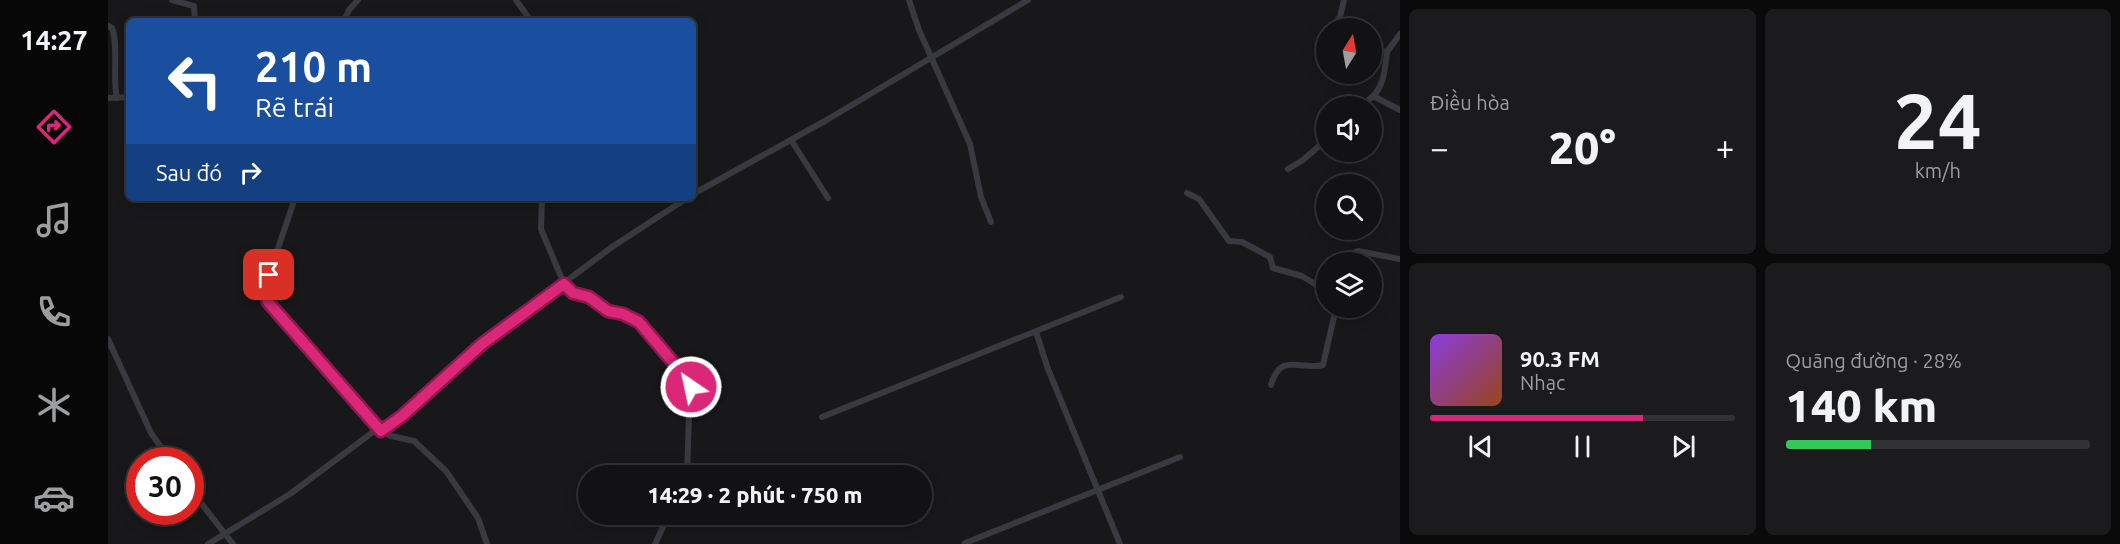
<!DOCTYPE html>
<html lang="vi">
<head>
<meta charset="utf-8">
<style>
  body { margin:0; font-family:Ubuntu,sans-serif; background:#1b1b1d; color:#f1f3f6; height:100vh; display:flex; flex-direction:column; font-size:22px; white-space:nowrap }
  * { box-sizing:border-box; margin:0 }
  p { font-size:20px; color:#9c9ea0 }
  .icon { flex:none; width:33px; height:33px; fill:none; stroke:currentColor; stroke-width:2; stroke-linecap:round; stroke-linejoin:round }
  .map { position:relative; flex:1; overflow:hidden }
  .details { display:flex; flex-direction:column; gap:9px; padding:9px; background:#0a0a0b; width:720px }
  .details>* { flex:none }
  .hud { position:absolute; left:18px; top:18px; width:570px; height:183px; border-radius:9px; box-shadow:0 3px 15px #0003,0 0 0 2px #313234; background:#1a4fa0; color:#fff; overflow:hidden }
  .needle { width:39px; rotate:11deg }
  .fabs { position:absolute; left:1208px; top:18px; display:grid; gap:12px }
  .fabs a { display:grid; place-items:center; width:66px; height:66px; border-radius:50%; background:#121214; box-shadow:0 3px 15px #0003,0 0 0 2px #313234; font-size:30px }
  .speed { position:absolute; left:18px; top:447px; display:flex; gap:12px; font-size:30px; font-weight:700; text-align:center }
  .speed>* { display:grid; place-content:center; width:78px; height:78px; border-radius:50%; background:#121214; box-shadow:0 3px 15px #0003,0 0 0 2px #313234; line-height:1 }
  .speed .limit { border:9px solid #d22; background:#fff; color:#111 }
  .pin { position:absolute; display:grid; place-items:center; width:51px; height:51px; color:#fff; margin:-26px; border-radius:12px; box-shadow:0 3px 9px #0006 }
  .me { position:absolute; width:66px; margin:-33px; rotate:326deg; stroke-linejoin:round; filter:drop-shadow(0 0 4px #0008) }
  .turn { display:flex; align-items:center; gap:21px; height:126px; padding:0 30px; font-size:27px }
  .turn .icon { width:78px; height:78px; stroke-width:2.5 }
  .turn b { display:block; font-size:42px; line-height:51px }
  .then { display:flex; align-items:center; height:57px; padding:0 30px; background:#0003; gap:12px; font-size:22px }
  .big { font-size:45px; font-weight:800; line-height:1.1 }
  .details .widget { flex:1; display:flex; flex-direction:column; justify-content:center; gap:9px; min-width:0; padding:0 21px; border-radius:9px; background:#1b1b1d }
  .details .dial { align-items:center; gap:0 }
  .dial b { font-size:78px; line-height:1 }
  .song { display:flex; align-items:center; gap:18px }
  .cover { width:72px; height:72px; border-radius:9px; background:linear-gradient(135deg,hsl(270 70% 55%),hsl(20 70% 35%)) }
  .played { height:6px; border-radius:3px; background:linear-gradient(90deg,#db2777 70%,#313234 70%) }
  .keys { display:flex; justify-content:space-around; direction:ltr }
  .heat { display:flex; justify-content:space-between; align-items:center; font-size:33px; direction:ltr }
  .charge { height:9px; border-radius:4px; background:linear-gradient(90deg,#34c759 28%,#313234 0) }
  .details .tiles { flex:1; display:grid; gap:9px; grid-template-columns:repeat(2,1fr) }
  .trip { position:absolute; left:470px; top:465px; width:354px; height:60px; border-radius:30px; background:#121214; box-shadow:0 3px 15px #0003,0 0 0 2px #313234; font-weight:800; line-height:60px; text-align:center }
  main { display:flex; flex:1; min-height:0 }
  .dock { display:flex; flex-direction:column; width:108px; justify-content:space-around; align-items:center; background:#070708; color:#9c9ea0 }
  .dock .icon { width:42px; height:42px }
  .dock .active { color:#db2777 }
  .dock b { font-size:27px; color:#f1f3f6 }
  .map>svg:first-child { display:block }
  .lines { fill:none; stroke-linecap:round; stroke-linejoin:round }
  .street { stroke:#393a3f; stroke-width:6 }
  .route-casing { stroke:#8e194d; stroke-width:15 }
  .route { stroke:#db2777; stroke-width:10 }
</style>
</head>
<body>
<main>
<nav class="dock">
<b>14:27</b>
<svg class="icon active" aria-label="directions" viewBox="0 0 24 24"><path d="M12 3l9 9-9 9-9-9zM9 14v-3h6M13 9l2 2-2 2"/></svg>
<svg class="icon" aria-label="music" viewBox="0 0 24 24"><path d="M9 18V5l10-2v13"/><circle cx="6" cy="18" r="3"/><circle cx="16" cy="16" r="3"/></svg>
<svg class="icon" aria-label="phone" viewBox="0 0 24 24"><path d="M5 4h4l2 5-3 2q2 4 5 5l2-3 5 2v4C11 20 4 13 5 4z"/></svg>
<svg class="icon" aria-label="climate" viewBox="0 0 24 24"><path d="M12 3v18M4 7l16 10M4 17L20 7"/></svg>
<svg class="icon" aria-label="car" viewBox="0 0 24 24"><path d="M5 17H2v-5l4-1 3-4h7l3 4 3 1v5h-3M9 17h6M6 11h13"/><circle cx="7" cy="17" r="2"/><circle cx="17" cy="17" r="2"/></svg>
</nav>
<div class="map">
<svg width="1292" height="544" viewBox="0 0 1292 544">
  <rect width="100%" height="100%" fill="#18181a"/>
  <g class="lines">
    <g class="street">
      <polyline points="64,0 86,6 87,21"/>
      <polyline points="408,0 423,21"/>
      <polyline points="801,0 811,30 862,144 873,197 883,222"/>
      <polyline points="236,21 241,10 250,0"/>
      <path d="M0,26L4,28C11,45 4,77 9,98"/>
      <polyline points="1226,28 1226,24 1232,17 1236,0"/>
      <polyline points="1263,49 1279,52 1292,34"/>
      <polyline points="1267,97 1292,110"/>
      <polyline points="0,98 21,97"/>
      <path d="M1252,106C1276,92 1276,77 1279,52"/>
      <polyline points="683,140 720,198"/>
      <polyline points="1180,169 1195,160 1218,140"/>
      <polyline points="1079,193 1091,199 1121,241 1134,242 1162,257 1165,268 1194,276 1218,291"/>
      <polyline points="585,194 717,121 920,0"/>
      <polyline points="187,198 161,275 159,299 269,429 283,436 306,441 338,471 370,518 379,544"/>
      <polyline points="434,198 433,229 456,284 465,293 481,297 500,311 515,314 531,322 582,383 579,476"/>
      <polyline points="1243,262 1247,252 1250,251 1292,259"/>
      <polyline points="928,332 940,369 1012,544"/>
      <polyline points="0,339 43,433 62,460"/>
      <path d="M1163,385C1173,351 1192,371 1215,365L1228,308"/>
      <polyline points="714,417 1013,297"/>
      <polyline points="273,431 298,413 374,344 504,247 579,198"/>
      <polyline points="82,489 125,544"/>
      <polyline points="857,543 1072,457"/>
      <polyline points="100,544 182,494 269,429"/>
      <polyline points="547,544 561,514"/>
    </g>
  </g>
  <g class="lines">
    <defs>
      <polyline id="route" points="161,275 158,294 160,302 273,431 294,416 374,344 456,284 465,293 481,297 500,311 515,314 531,322 580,380 583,387"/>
    </defs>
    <use href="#route" class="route-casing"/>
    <use href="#route" class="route"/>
  </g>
</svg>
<div class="fabs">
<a><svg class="needle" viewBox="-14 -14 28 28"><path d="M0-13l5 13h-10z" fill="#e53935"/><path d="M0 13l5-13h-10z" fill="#9c9ea0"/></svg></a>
<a><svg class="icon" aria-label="sound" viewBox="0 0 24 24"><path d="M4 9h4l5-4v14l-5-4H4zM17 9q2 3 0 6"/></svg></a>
<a><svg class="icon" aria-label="search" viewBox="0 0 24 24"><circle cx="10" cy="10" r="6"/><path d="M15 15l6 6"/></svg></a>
<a><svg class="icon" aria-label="layers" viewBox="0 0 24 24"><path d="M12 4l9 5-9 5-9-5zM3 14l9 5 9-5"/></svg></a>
</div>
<div class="speed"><div class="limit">30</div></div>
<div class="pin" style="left:161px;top:275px;background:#d93025"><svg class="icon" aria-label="arrive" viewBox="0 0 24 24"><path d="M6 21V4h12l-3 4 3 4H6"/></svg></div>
<svg class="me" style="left:583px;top:387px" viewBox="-20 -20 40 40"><circle r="17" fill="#db2777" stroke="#fff" stroke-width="3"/><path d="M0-11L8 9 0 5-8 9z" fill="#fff"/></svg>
<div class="trip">14:29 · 2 phút · 750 m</div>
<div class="hud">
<div class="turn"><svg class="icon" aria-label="left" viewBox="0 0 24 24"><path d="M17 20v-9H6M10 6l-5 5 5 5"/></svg><div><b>210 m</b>Rẽ trái</div></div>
<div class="then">Sau đó<svg class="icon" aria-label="right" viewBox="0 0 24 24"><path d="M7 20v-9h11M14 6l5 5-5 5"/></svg></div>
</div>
</div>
<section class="details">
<div class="tiles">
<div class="widget"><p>Điều hòa</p>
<div class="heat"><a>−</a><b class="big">20°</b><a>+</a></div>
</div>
<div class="widget dial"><b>24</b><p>km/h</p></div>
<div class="widget">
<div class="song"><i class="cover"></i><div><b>90.3 FM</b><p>Nhạc</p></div></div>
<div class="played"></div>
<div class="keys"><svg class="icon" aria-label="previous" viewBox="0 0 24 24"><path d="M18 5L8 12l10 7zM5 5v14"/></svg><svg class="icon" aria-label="pause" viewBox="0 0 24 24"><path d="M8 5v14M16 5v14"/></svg><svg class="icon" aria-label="next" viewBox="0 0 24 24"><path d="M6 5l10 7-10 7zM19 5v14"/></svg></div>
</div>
<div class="widget"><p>Quãng đường · 28%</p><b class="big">140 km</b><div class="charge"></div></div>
</div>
</section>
</main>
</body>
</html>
